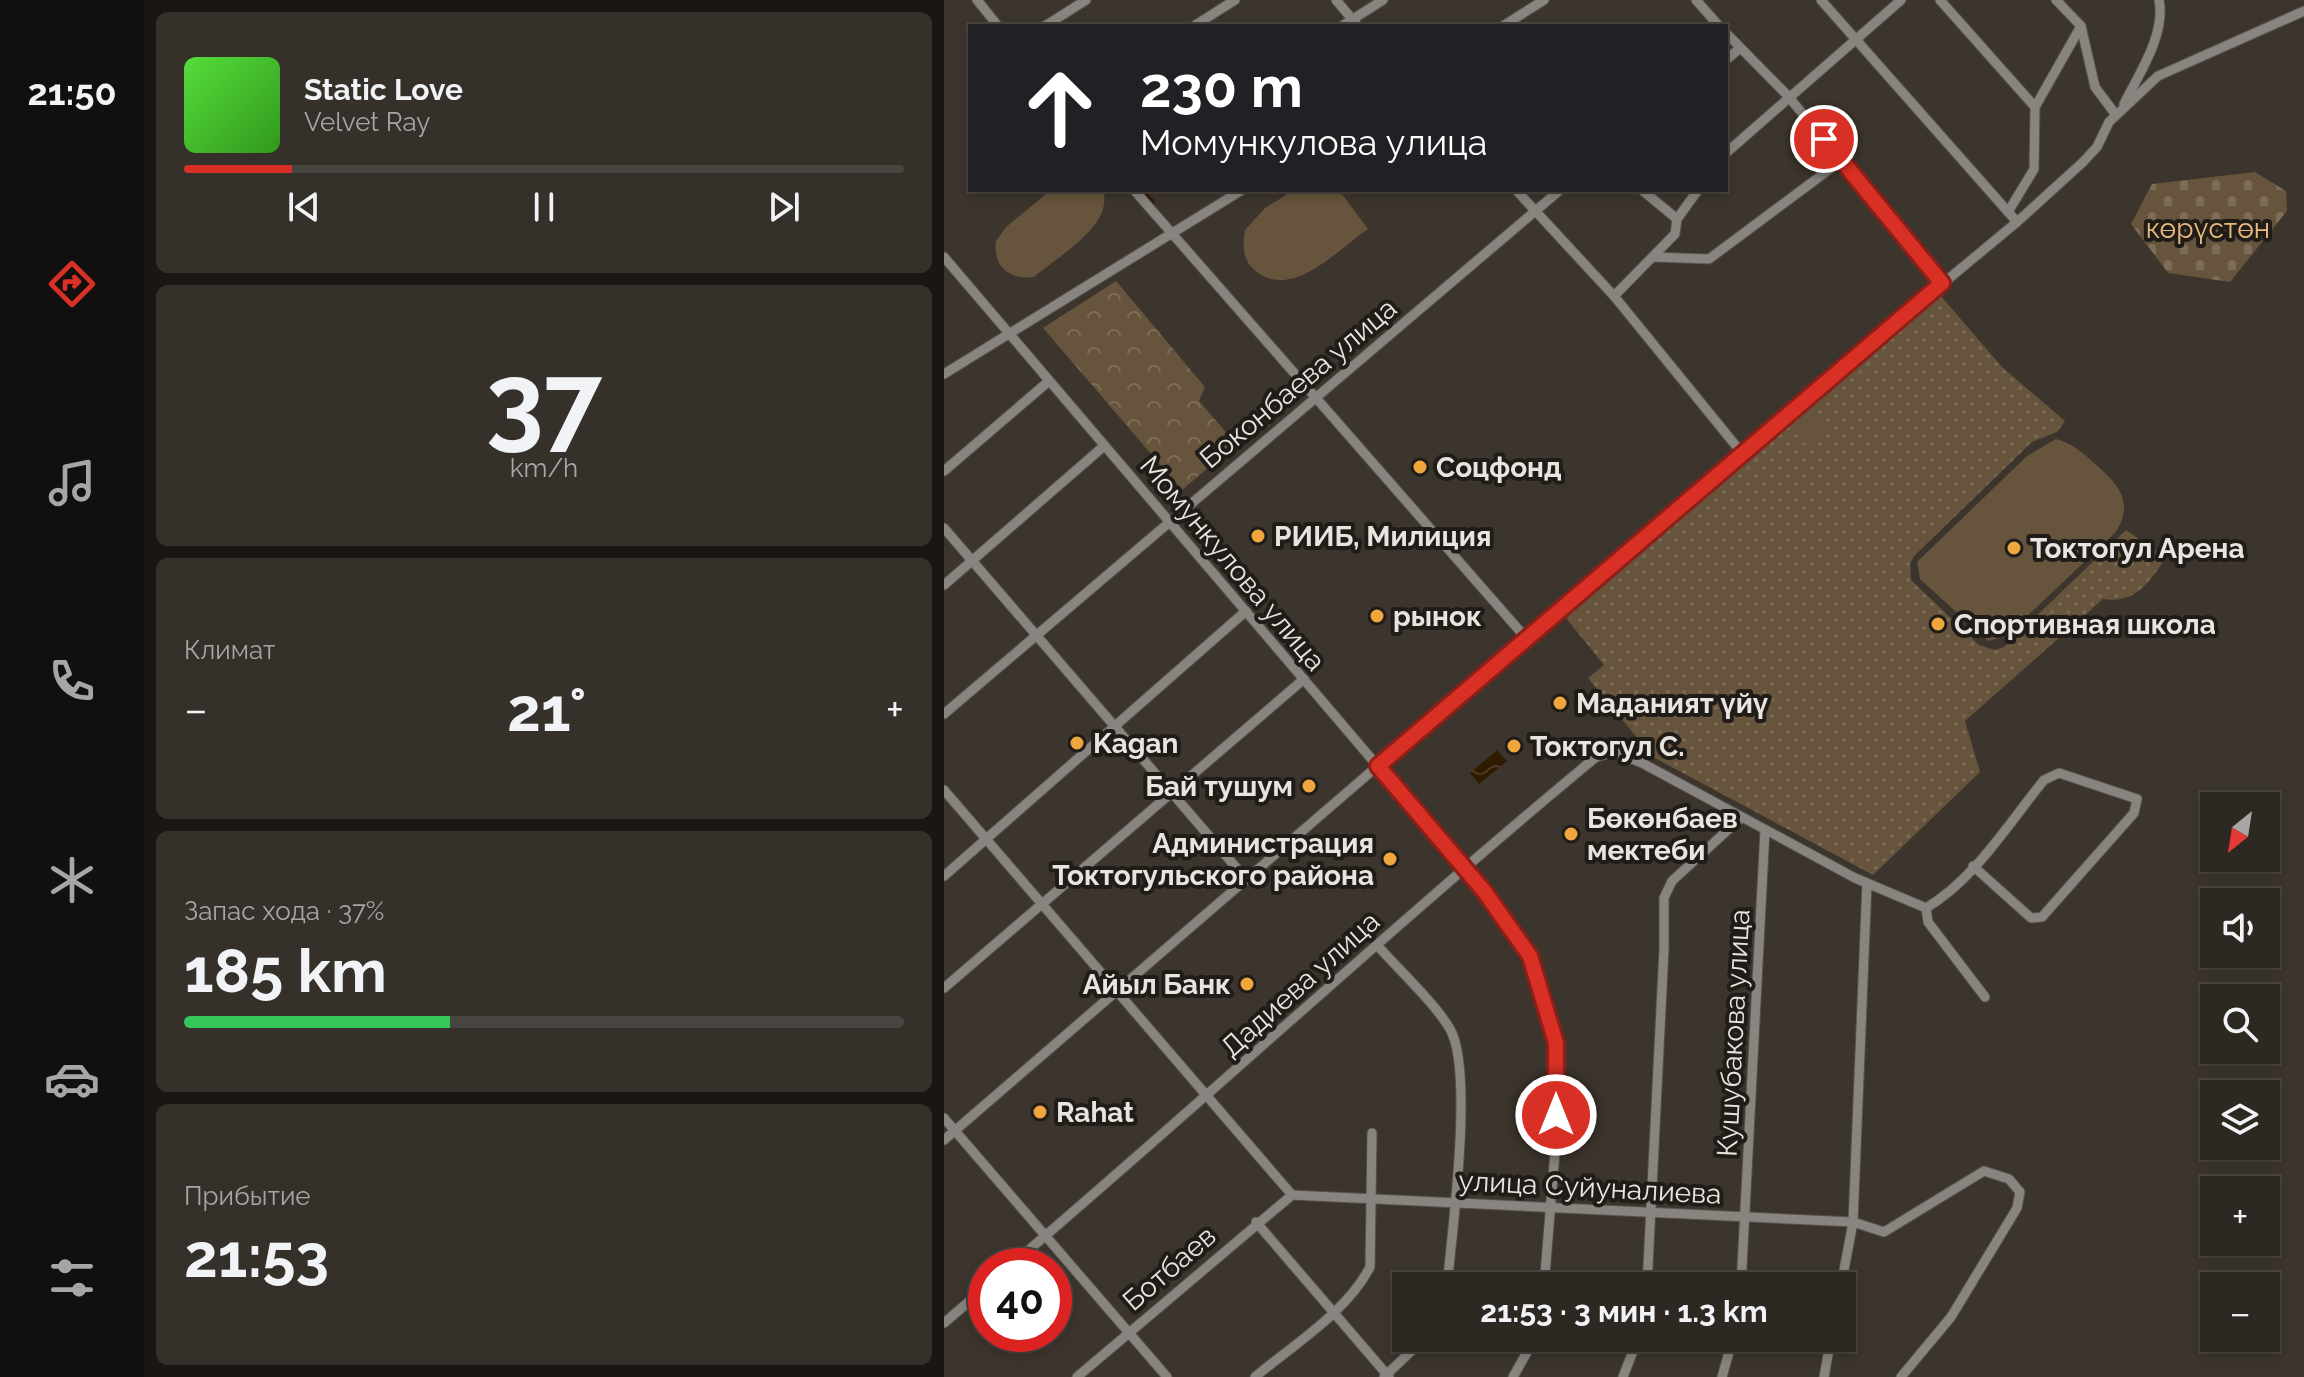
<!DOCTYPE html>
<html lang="ru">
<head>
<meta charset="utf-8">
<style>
  body { margin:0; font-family:Raleway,sans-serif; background:#35302a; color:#f1f3f6; height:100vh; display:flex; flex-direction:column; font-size:30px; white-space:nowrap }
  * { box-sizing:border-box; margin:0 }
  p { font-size:26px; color:#a7a6a5 }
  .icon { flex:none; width:44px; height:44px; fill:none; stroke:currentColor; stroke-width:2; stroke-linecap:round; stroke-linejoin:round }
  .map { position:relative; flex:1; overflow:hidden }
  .panel { display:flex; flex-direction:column; gap:12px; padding:12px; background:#191613; width:800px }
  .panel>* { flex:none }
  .guide { position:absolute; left:24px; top:24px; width:760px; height:168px; border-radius:0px; box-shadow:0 4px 12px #0003,0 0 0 2px #484440; background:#202124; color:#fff; overflow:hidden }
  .needle { width:52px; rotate:210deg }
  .buttons { position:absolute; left:1256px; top:792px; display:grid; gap:16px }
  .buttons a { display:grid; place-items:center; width:80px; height:80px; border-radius:0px; background:#2d2822; box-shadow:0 4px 12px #0003,0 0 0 2px #484440; font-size:40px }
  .speed { position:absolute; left:24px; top:1248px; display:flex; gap:16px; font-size:40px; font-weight:700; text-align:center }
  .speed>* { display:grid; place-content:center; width:104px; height:104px; border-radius:50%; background:#2d2822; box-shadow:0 4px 12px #0003,0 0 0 2px #484440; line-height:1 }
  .speed .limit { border:12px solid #d22; background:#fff; color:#111 }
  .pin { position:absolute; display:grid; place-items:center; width:68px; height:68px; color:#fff; margin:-34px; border:4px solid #fff; border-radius:50%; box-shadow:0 2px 8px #0007 }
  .me { position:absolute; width:88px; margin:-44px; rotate:0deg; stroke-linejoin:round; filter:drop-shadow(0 0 6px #0008) }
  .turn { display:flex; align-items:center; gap:28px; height:168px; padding:0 40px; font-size:36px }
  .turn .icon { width:104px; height:104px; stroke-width:2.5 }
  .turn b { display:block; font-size:56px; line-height:68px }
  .big { font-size:60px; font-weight:700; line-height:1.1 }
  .panel .card { flex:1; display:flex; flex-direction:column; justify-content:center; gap:12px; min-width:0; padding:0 28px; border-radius:12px; background:#35302a }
  .panel .dial { align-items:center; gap:0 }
  .dial b { font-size:104px; line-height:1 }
  .song { display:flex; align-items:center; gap:24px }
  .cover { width:96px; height:96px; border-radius:12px; background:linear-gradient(135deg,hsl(110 70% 55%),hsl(110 70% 35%)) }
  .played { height:8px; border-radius:4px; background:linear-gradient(90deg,#d93025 15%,#484440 15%) }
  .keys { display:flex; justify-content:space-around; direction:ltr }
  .heat { display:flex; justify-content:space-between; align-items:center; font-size:44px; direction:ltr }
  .charge { height:12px; border-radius:6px; background:linear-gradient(90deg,#34c759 37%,#484440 0) }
  .trip { position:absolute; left:448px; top:1272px; width:464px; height:80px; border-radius:0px; background:#2d2822; box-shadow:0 4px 12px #0003,0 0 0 2px #484440; font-weight:700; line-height:80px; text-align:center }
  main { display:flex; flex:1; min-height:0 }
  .tab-bar { display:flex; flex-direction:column; width:144px; justify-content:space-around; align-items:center; background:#12100e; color:#a7a6a5 }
  .tab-bar .icon { width:56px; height:56px }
  .tab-bar .on { color:#d93025 }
  .tab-bar b { font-size:36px; color:#f1f3f6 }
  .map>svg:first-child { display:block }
  .forest { fill:url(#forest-crowns) }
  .cemetery { fill:url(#cemetery-stones) }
  .park { fill:url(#park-dots) }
  .pitch { fill:#67543c }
  .water { fill:url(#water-waves) }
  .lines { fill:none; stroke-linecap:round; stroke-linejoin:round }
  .canal { stroke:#2f1b00; stroke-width:7 }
  .minor-casing { stroke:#585149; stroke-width:11 }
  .minor { stroke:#888580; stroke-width:9 }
  .route-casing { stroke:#8d1f18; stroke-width:20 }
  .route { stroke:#d93025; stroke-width:14 }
  .poi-dot { fill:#efa73d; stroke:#201d19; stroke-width:3 }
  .labels { text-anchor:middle; stroke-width:8; stroke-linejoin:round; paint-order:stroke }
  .park-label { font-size:28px; fill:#eaba7d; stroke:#201d19 }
  .street-label { font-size:28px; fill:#e9e4df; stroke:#201d19 }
  .poi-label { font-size:28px; font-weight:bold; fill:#e9e4df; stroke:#201d19; text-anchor:start }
</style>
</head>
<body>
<main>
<nav class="tab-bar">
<b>21:50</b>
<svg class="icon on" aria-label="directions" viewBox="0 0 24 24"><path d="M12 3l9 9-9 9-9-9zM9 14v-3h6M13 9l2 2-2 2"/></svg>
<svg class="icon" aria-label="music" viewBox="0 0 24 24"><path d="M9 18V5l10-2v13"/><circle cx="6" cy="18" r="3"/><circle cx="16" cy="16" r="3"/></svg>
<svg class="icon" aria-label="phone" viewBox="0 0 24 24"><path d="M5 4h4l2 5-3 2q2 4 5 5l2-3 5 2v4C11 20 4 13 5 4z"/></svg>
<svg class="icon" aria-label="climate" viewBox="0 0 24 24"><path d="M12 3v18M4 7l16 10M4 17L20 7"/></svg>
<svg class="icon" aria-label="car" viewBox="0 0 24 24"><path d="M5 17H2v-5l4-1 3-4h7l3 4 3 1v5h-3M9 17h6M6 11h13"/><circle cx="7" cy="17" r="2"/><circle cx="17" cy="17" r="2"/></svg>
<svg class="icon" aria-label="filters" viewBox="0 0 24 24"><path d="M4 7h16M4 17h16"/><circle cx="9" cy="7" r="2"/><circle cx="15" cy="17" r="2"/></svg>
</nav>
<section class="panel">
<div class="card">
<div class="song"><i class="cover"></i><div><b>Static Love</b><p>Velvet Ray</p></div></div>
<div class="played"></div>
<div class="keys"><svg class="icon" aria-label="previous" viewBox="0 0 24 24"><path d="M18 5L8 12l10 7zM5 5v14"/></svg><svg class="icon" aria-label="pause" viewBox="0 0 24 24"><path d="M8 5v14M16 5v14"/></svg><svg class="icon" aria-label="next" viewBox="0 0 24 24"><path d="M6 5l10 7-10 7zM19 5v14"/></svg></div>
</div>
<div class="card dial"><b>37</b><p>km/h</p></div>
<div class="card"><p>Климат</p>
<div class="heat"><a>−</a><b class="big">21°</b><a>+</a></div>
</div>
<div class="card"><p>Запас хода · 37%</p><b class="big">185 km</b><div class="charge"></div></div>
<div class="card"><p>Прибытие</p><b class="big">21:53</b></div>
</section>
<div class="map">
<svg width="1360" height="1377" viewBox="0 0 1360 1377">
  <defs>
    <pattern id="forest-crowns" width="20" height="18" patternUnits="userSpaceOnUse" patternTransform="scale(2)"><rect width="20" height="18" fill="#67543c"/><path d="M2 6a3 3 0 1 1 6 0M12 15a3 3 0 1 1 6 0" fill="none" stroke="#7d6c58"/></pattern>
    <pattern id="cemetery-stones" width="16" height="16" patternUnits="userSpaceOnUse" patternTransform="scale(2)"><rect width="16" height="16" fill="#67543c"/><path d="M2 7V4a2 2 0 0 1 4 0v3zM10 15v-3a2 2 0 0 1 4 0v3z" fill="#7d6c58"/></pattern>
    <pattern id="park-dots" width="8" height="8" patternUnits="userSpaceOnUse" patternTransform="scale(2)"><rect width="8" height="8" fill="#67543c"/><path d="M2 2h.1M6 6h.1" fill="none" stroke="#7d6c58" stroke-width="1.8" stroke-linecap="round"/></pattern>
    <pattern id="water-waves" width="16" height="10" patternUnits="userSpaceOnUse" patternTransform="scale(2)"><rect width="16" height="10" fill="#2f1b00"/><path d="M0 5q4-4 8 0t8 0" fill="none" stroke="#4d3c25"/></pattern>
  </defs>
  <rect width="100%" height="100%" fill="#3c352d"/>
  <polygon class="forest" points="172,281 261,387 255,401 292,444 238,490 99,328"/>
  <polygon class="cemetery" points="1311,172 1342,191 1343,211 1286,282 1224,273 1187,224 1208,184"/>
  <path class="park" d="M996,295L1059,368L1121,421L1113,432L1088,442L970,556L966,564L967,580L1035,645L1051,650L1060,647L1182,530L1222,558C1204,583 1192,604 1159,599L1021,721L1036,772L929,875L709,757L644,678L660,665L622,618Z"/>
  <g class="pitch">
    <path d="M107,190H159C170,226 114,256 90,277C64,280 49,266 52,241L62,227Z"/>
    <path d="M350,190H395L424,229C395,249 351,297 316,274C299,264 298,248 301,230L321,208Z"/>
    <polygon points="872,410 884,424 861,444 849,431"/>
    <path d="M1112,439C1128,443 1138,452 1150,463C1173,483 1192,502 1171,533L1061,637L1044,641L976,579L973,562L1083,456Z"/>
  </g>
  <polygon class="water" points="553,750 563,761 535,784 526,773"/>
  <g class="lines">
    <polyline class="canal" points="196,190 207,202"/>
    <defs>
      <g id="minor">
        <polyline points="33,0 54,26"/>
        <polyline points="392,0 414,26"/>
        <polyline points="752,0 775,26"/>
        <polyline points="877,0 1073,222"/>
        <polyline points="996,0 1091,107 1090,169 1064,212"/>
        <polyline points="101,26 142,0"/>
        <polyline points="250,26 291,0"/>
        <polyline points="398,26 439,0"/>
        <polyline points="559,26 600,0"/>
        <polyline points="1137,26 1151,87 1172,115"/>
        <polyline points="782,33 844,96 998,283"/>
        <polyline points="782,60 796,48"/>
        <path d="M1180,104C1195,74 1222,34 1215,0"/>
        <polyline points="1091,107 1137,26 1112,0"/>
        <polyline points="782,153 957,0"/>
        <polyline points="190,190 582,638"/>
        <polyline points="572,190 670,296 797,452"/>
        <polyline points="698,190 733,219"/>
        <polyline points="0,257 540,891 586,956 612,1043 612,1140 600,1286"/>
        <polyline points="709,257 765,259 898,160"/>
        <polyline points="670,296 731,234 733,219 754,190"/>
        <polyline points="0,374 298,190"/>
        <polyline points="0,471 105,381"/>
        <polyline points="0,528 302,879"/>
        <polyline points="0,585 160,446"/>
        <polyline points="0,714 616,190"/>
        <polyline points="0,790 348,1195"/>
        <polyline points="0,876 302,611"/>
        <path d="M982,908C1030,880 1065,823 1100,780L1115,773L1193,799L1190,813L1098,917L1087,918L1029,866"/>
        <polyline points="982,908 984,922 1041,997"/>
        <path d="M433,945C453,968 491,1003 506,1029C530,1071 508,1233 503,1286"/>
        <polyline points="0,988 360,679"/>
        <polyline points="0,1118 223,1377"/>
        <polyline points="0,1140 844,412 1073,222 1138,163 1153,147 1165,122 1214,76 1360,11"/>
        <polyline points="348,1195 909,1222 940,1232 1040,1171 1065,1179 1076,1192 1073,1208 1007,1317 957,1377"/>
        <polyline points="312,1222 445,1377"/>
        <path d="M66,1266C263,1098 453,922 652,757L671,752L698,763L911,878L982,908"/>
        <polyline points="703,1286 720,949 720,898 728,881 798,817"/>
        <polyline points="797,1286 821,830"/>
        <polyline points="897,1286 909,1222 923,883"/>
        <polyline points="0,1323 42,1287"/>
        <polyline points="133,1377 348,1195"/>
        <path d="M311,1377C349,1345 403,1312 426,1267L428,1133"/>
        <polyline points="440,1377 481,1338"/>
        <polyline points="569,1377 591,1338"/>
        <polyline points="679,1377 694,1338"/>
        <polyline points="778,1377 789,1338"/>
        <polyline points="880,1377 887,1338"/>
      </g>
    </defs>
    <use href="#minor" class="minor-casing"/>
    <use href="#minor" class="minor"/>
  </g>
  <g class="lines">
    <defs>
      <polyline id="route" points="612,1115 612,1043 586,956 540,891 434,766 998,283 880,139"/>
    </defs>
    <use href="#route" class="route-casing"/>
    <use href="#route" class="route"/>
  </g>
  <g class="poi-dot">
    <circle cx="476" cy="467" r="8"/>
    <circle cx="314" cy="536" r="8"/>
    <circle cx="1070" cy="548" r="8"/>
    <circle cx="433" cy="616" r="8"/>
    <circle cx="994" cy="624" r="8"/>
    <circle cx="616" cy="703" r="8"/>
    <circle cx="133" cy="743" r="8"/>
    <circle cx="570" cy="746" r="8"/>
    <circle cx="365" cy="786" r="8"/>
    <circle cx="627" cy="834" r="8"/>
    <circle cx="446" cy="859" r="8"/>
    <circle cx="303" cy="984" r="8"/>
    <circle cx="96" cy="1112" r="8"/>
  </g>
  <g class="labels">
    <g class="park-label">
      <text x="1264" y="238">көрүстөн</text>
    </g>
    <g class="street-label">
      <text transform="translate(354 383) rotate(-40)" y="10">Боконбаева улица</text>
      <text transform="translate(289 563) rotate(50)" y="10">Момункулова улица</text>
      <text transform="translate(356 984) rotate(-42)" y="10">Дадиева улица</text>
      <text transform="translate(789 1033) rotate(-87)" y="10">Кушубакова улица</text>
      <text transform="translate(646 1187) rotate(3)" y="10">улица Суйуналиева</text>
      <text transform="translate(225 1268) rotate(-41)" y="10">Ботбаев</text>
    </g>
    <g class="poi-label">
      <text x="492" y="477">Соцфонд</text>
      <text x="330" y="546">РИИБ, Милиция</text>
      <text x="1086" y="558">Токтогул Арена</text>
      <text x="449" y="626">рынок</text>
      <text x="1010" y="634">Спортивная школа</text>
      <text x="632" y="713">Маданият үйү</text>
      <text x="149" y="753">Kagan</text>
      <text x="586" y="756">Токтогул С.</text>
      <text x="349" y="796" text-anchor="end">Бай тушум</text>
      <text x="643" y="828">Бөкөнбаев<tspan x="643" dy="32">мектеби</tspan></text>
      <text x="430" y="853" text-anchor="end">Администрация<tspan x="430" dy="32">Токтогульского района</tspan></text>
      <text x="287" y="994" text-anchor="end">Айыл Банк</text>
      <text x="112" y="1122">Rahat</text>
    </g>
  </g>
</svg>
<div class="buttons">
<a><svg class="needle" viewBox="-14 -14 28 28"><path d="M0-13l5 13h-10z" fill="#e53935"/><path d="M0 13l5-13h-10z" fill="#a7a6a5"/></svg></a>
<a><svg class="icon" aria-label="sound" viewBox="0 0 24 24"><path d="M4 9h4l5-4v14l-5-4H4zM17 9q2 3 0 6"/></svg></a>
<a><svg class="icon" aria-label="search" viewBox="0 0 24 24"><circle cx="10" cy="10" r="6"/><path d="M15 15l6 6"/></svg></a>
<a><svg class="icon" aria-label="layers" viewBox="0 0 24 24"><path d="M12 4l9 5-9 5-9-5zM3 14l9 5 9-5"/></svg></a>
<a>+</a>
<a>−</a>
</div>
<div class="speed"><div class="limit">40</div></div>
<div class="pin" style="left:880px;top:139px;background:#d93025"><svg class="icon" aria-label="arrive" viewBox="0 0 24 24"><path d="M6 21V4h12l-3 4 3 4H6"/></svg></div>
<svg class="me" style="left:612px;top:1115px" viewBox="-20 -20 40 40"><circle r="17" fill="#d93025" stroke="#fff" stroke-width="3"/><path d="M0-11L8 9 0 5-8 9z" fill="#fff"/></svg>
<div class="trip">21:53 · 3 мин · 1.3 km</div>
<div class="guide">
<div class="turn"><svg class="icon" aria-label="ahead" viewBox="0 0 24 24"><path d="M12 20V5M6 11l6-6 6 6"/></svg><div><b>230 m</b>Момункулова улица</div></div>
</div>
</div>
</main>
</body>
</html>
